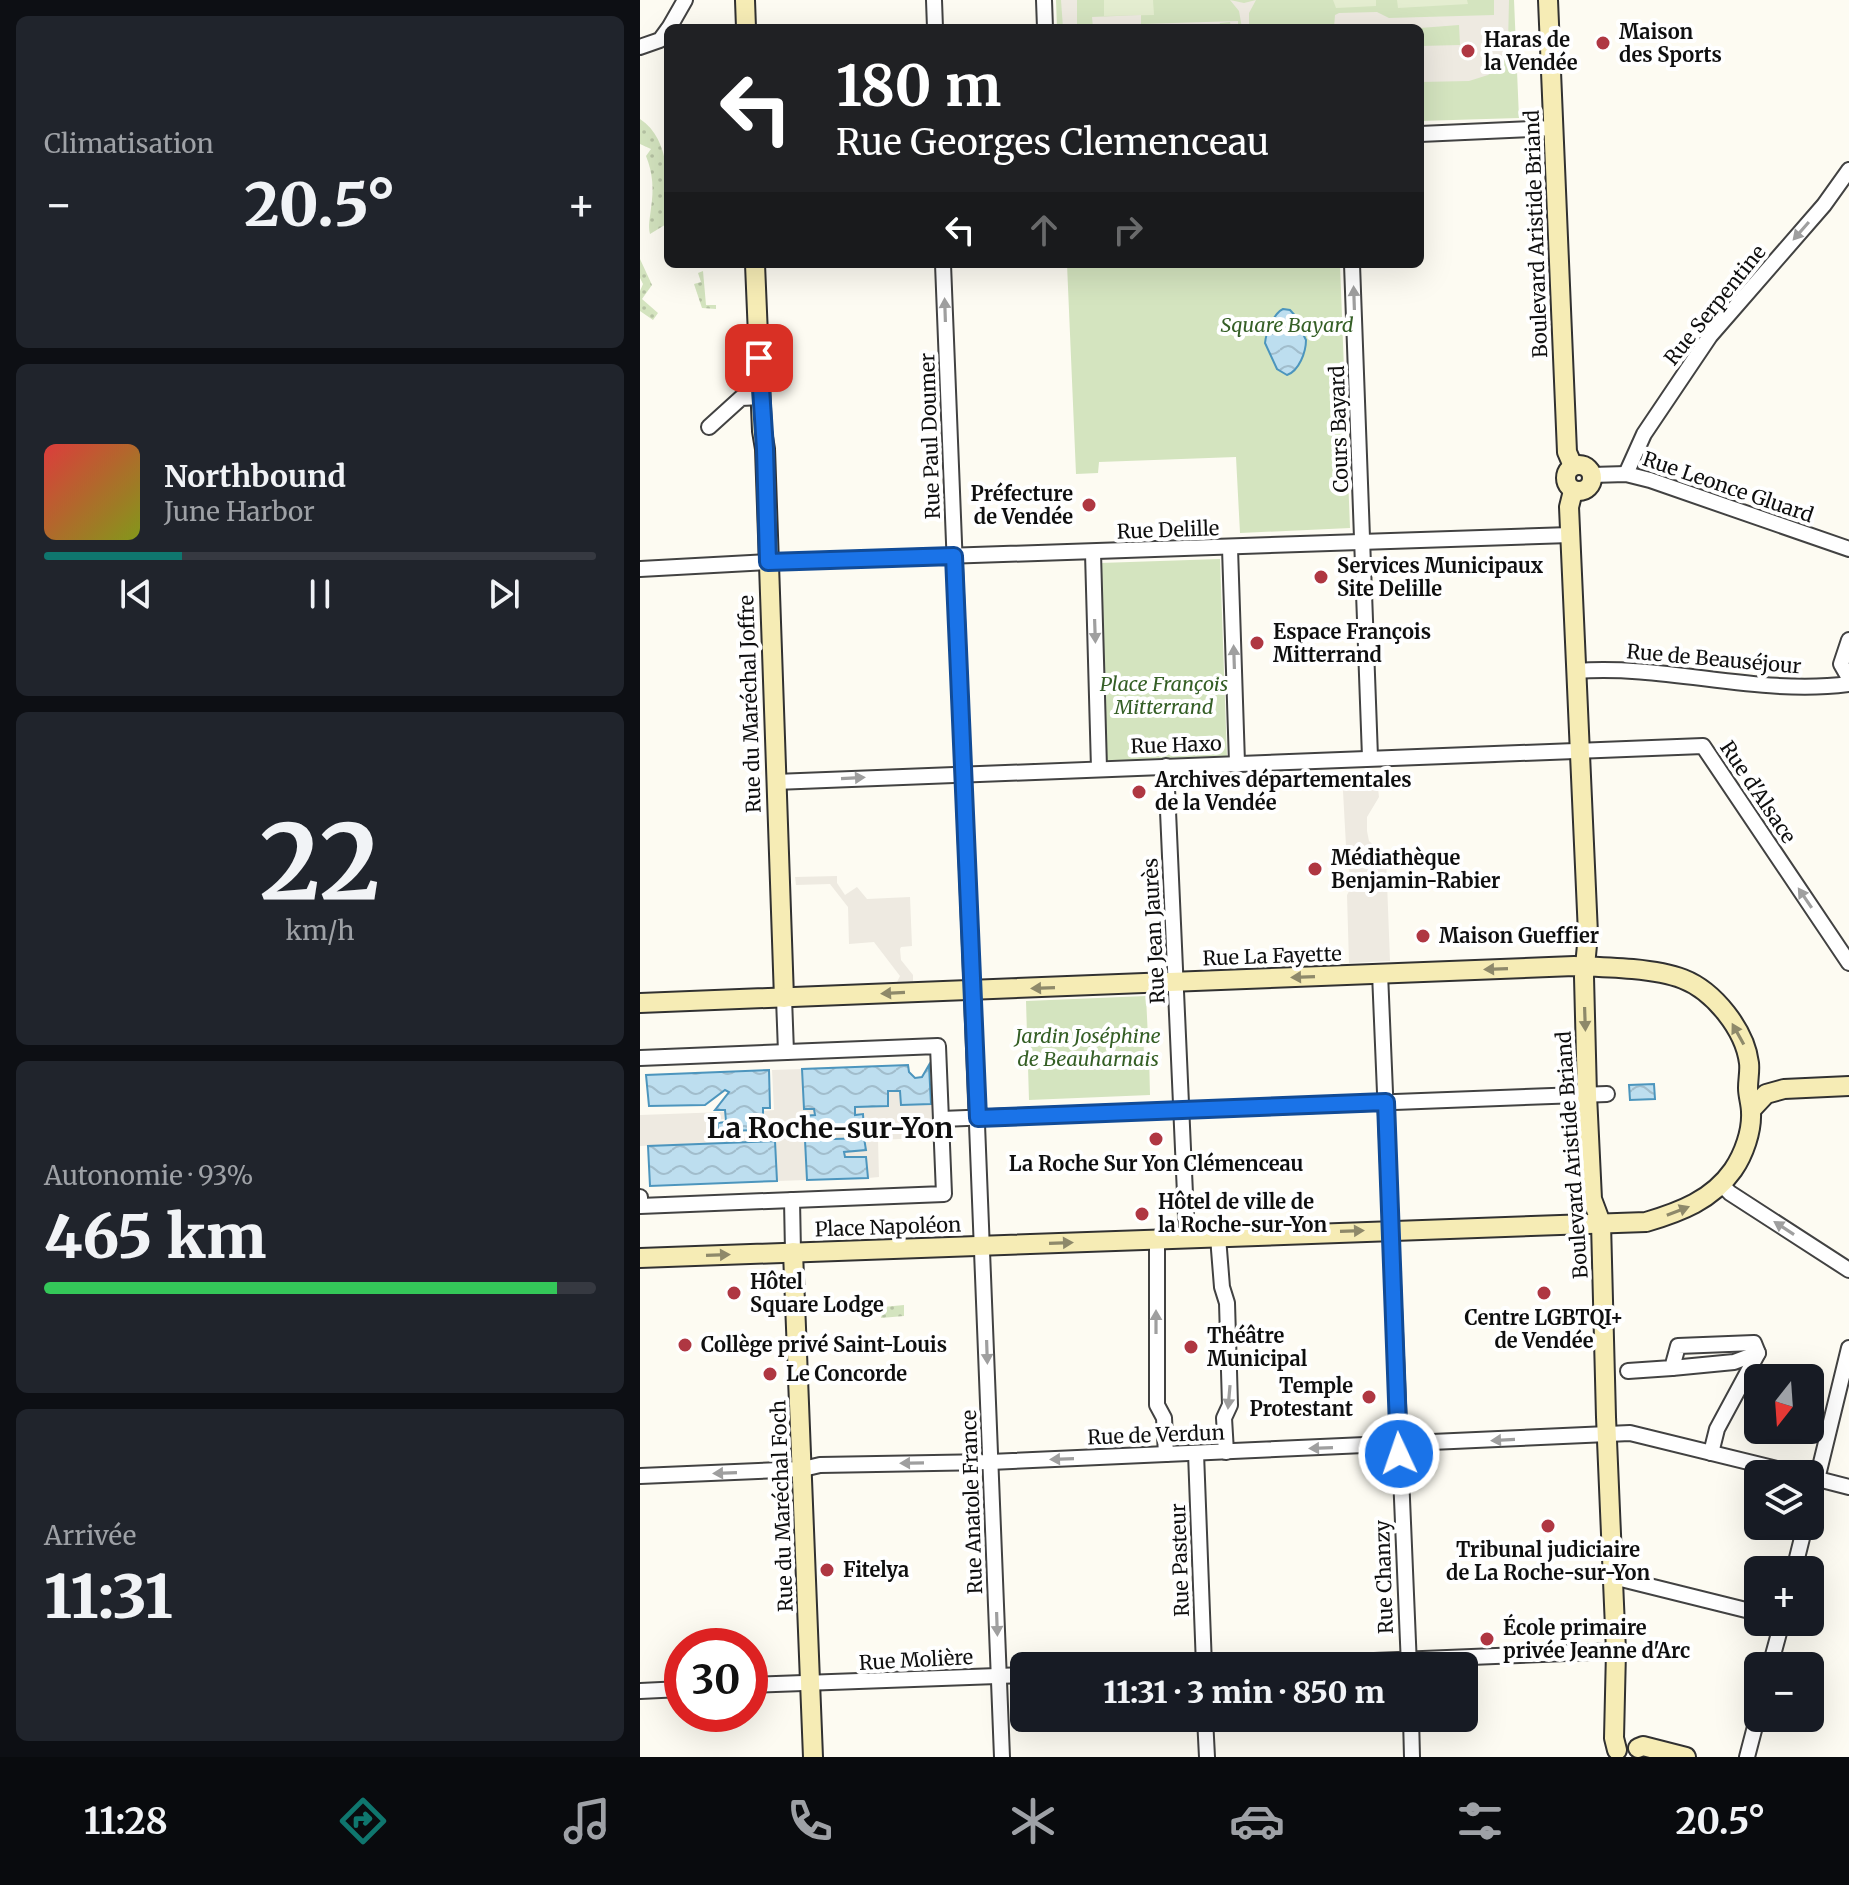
<!DOCTYPE html>
<html lang="fr">
<head>
<meta charset="utf-8">
<style>
  body { margin:0; font-family:Merriweather,serif; background:#20242c; color:#f1f3f6; height:100vh; display:flex; flex-direction:column; font-size:30px; white-space:nowrap }
  * { box-sizing:border-box; margin:0 }
  p { font-size:26px; color:#9ea1a6 }
  .icon { flex:none; width:44px; height:44px; fill:none; stroke:currentColor; stroke-width:2; stroke-linecap:round; stroke-linejoin:round }
  .map { position:relative; flex:1; overflow:hidden }
  .side { display:flex; flex-direction:column; gap:16px; padding:16px; background:#0d0f14; width:640px }
  .side>* { flex:none }
  .guide { position:absolute; left:24px; top:24px; width:760px; height:244px; border-radius:12px; box-shadow:0 8px 32px #0002; background:#202124; color:#fff; overflow:hidden }
  .needle { width:52px; rotate:197deg }
  .tools { position:absolute; left:1104px; top:1364px; display:grid; gap:16px }
  .tools a { display:grid; place-items:center; width:80px; height:80px; border-radius:12px; background:#171b24; box-shadow:0 8px 32px #0002; font-size:40px }
  .speed { position:absolute; left:24px; top:1628px; display:flex; gap:16px; font-size:40px; font-weight:700; text-align:center }
  .speed>* { display:grid; place-content:center; width:104px; height:104px; border-radius:50%; background:#171b24; box-shadow:0 8px 32px #0002; line-height:1 }
  .speed .limit { border:12px solid #d22; background:#fff; color:#111 }
  .pin { position:absolute; display:grid; place-items:center; width:68px; height:68px; color:#fff; margin:-34px; border-radius:16px; box-shadow:0 4px 12px #0006 }
  .me { position:absolute; width:88px; margin:-44px; rotate:357deg; stroke-linejoin:round; filter:drop-shadow(0 0 6px #0008) }
  .turn { display:flex; align-items:center; gap:28px; height:168px; padding:0 40px; font-size:36px }
  .turn .icon { width:104px; height:104px; stroke-width:2.5 }
  .turn b { display:block; font-size:56px; line-height:68px }
  .lanes { display:flex; align-items:center; height:76px; padding:0 40px; background:#0003; justify-content:center; gap:40px; direction:ltr }
  .lanes .off { opacity:.35 }
  .big { font-size:60px; font-weight:800; line-height:1.1 }
  .side .widget { flex:1; display:flex; flex-direction:column; justify-content:center; gap:12px; min-width:0; padding:0 28px; border-radius:12px; background:#20242c }
  .side .dial { align-items:center; gap:0 }
  .dial b { font-size:104px; line-height:1 }
  .song { display:flex; align-items:center; gap:24px }
  .cover { width:96px; height:96px; border-radius:12px; background:linear-gradient(135deg,hsl(0 70% 55%),hsl(70 70% 35%)) }
  .played { height:8px; border-radius:4px; background:linear-gradient(90deg,#0f766e 25%,#363941 25%) }
  .keys { display:flex; justify-content:space-around; direction:ltr }
  .heat { display:flex; justify-content:space-between; align-items:center; font-size:44px; direction:ltr }
  .charge { height:12px; border-radius:6px; background:linear-gradient(90deg,#34c759 93%,#363941 0) }
  .trip { position:absolute; left:370px; top:1652px; width:468px; height:80px; border-radius:12px; background:#171b24; box-shadow:0 8px 32px #0002; font-weight:800; line-height:80px; text-align:center }
  .tabs { display:flex; height:128px; justify-content:space-around; align-items:center; background:#090b0e; color:#9ea1a6 }
  .tabs .icon { width:56px; height:56px }
  .tabs .on { color:#0f766e }
  .tabs b { font-size:36px; color:#f1f3f6 }
  main { display:flex; flex:1; min-height:0 }
  .map>svg:first-child { display:block }
  .grass { fill:url(#grass-dots) }
  .park { fill:#d4e4bf }
  .pitch { fill:#e4edd0 }
  .plaza { fill:#eeeae1 }
  .water { fill:url(#water-waves); stroke:#4c95bd; stroke-width:2 }
  .lines { fill:none; stroke-linecap:round; stroke-linejoin:round }
  .street-casing { stroke:#424242; stroke-width:18 }
  .secondary-casing { stroke:#313131; stroke-width:22 }
  .street { stroke:#fff; stroke-width:14 }
  .secondary { stroke:#f6ecb5; stroke-width:18 }
  .oneway { fill:#9f9f9f }
  .oneway2 { fill:#8e896a }
  .route-casing { stroke:#114b97; stroke-width:20 }
  .route { stroke:#1a73e8; stroke-width:14 }
  .poi-dot { fill:#af3742; stroke:#fff; stroke-width:3 }
  .labels { text-anchor:middle; stroke-width:8; stroke-linejoin:round; paint-order:stroke }
  .poi-label { font-size:20px; font-weight:bold; fill:#0f0f0f; stroke:#fff; text-anchor:start }
  .street-label { font-size:20px; fill:#0f0f0f; stroke:#fff }
  .park-label { font-size:20px; font-style:italic; fill:#355f26; stroke:#fff }
  .district-label { font-size:28px; font-weight:bold; fill:#0f0f0f; stroke:#fff }
</style>
</head>
<body>
<main>
<section class="side">
<div class="widget"><p>Climatisation</p>
<div class="heat"><a>−</a><b class="big">20.5°</b><a>+</a></div>
</div>
<div class="widget">
<div class="song"><i class="cover"></i><div><b>Northbound</b><p>June Harbor</p></div></div>
<div class="played"></div>
<div class="keys"><svg class="icon" aria-label="previous" viewBox="0 0 24 24"><path d="M18 5L8 12l10 7zM5 5v14"/></svg><svg class="icon" aria-label="pause" viewBox="0 0 24 24"><path d="M8 5v14M16 5v14"/></svg><svg class="icon" aria-label="next" viewBox="0 0 24 24"><path d="M6 5l10 7-10 7zM19 5v14"/></svg></div>
</div>
<div class="widget dial"><b>22</b><p>km/h</p></div>
<div class="widget"><p>Autonomie · 93%</p><b class="big">465 km</b><div class="charge"></div></div>
<div class="widget"><p>Arrivée</p><b class="big">11:31</b></div>
</section>
<div class="map">
<svg width="1209" height="1757" viewBox="0 0 1209 1757">
  <defs>
    <pattern id="grass-dots" width="8" height="8" patternUnits="userSpaceOnUse" patternTransform="scale(2)"><rect width="8" height="8" fill="#d4e4bf"/><path d="M2 2h.1M6 6h.1" fill="none" stroke="#b5c2a3" stroke-width="1.8" stroke-linecap="round"/></pattern>
    <pattern id="water-waves" width="16" height="10" patternUnits="userSpaceOnUse" patternTransform="scale(2)"><rect width="16" height="10" fill="#bddeef"/><path d="M0 5q4-4 8 0t8 0" fill="none" stroke="#a1bdcc"/></pattern>
  </defs>
  <rect width="100%" height="100%" fill="#fdfbf2"/>
  <g class="grass">
    <path d="M0,119C32,140 28,188 28,223L10,234C8,225 10,218 11,208C14,190 13,173 6,156L11,149L0,144Z"/>
    <polygon points="0,259 12,285 2,299 18,313 13,320 0,311 0,291 3,284 0,278"/>
    <polygon points="63,271 66,305 76,305 76,309 62,308 54,284 61,282 58,273"/>
    <polygon points="264,1305 264,1316 241,1318 243,1307"/>
  </g>
  <g class="park">
    <polygon points="416,0 874,0 879,118 780,121 780,28 417,28"/>
    <polygon points="427,264 700,264 710,528 600,533 596,457 459,462 458,473 436,474"/>
    <polygon points="580,559 587,757 467,761 460,563"/>
    <polygon points="506,996 508,1038 503,1039 504,1052 509,1053 510,1095 389,1100 386,1001"/>
  </g>
  <g class="pitch">
    <polygon points="464,0 513,0 514,15 464,16"/>
    <polygon points="693,0 736,0 736,6 696,8"/>
    <polygon points="757,0 827,0 828,4 758,8"/>
  </g>
  <g class="plaza">
    <polygon points="421,0 437,0 437,28 423,28"/>
    <polygon points="590,0 604,3 616,0 609,13 609,28 602,28 599,11"/>
    <polygon points="854,0 869,0 868,44 855,70 848,75 829,81 780,82 780,46 820,45 819,25 780,28 694,28 695,15 699,13 737,12 749,18 854,15"/>
    <polygon points="501,15 501,24 598,21 598,28 591,28 590,22 580,23 579,26 568,28 453,28 452,17"/>
    <polygon points="736,771 739,797 727,817 727,831 729,841 746,856 750,961 709,963 707,895 713,884 707,864 702,773"/>
    <polygon points="197,876 197,883 205,895 217,887 227,899 270,897 272,946 261,947 260,949 261,960 273,975 273,981 257,982 260,976 234,942 209,944 208,907 190,884 156,885 155,877"/>
    <polygon points="162,1069 164,1109 215,1115 215,1107 248,1106 247,1091 261,1090 262,1105 300,1104 302,1137 238,1140 239,1177 228,1178 226,1157 205,1157 204,1151 225,1150 165,1140 167,1180 137,1181 135,1141 0,1146 0,1115 84,1112 84,1119 74,1120 75,1135 134,1133 134,1118 124,1118 124,1111 134,1110 132,1070"/>
  </g>
  <g class="water">
    <path d="M643,309L650,310L659,320V326L666,340C666,352 659,371 647,375L637,369L625,343C626,332 634,313 643,309Z"/>
    <polygon points="268,1065 269,1072 275,1078 282,1077 289,1065 291,1104 261,1105 260,1091 248,1091 248,1106 215,1107 215,1115 223,1114 224,1130 165,1132 164,1116 175,1115 174,1109 164,1109 162,1069"/>
    <polygon points="129,1070 130,1108 123,1108 123,1118 130,1122 130,1130 78,1131 78,1123 86,1122 85,1110 75,1110 89,1092 85,1090 65,1105 9,1106 6,1075"/>
    <polygon points="1014,1084 1015,1099 990,1100 989,1085"/>
    <polygon points="224,1138 226,1150 204,1152 205,1157 226,1157 228,1178 167,1180 165,1140"/>
    <polygon points="135,1141 137,1181 10,1186 8,1146"/>
  </g>
  <g class="lines">
    <defs>
      <g id="street">
        <polyline points="294,0 295,28"/>
        <polyline points="404,0 405,28"/>
        <polyline points="29,28 45,0"/>
        <polyline points="0,47 20,40 28,29"/>
        <polyline points="780,134 914,128"/>
        <polyline points="303,264 362,1757"/>
        <polyline points="712,264 730,757"/>
        <polyline points="69,427 101,398 121,397"/>
        <polyline points="986,474 1004,434 1070,336 1184,205 1209,170"/>
        <polyline points="952,475 986,474 1010,480 1209,549"/>
        <polyline points="590,548 597,763"/>
        <polyline points="453,553 459,768"/>
        <polyline points="0,569 128,562 930,535"/>
        <polyline points="1209,640 1201,664 1209,678"/>
        <path d="M936,671C1027,664 1118,696 1209,684"/>
        <polyline points="526,766 547,1239"/>
        <polyline points="135,782 1063,746 1209,963"/>
        <polyline points="740,973 769,1666"/>
        <polyline points="144,998 146,1052"/>
        <polyline points="0,1058 298,1046 304,1194 0,1206 0,1197"/>
        <polyline points="301,1119 967,1094"/>
        <polyline points="1081,1184 1090,1193 1209,1270"/>
        <polyline points="152,1200 153,1252"/>
        <polyline points="578,1237 582,1287 587,1303 590,1405 584,1418 586,1452"/>
        <polyline points="517,1240 517,1405 524,1418 526,1454"/>
        <polyline points="1032,1368 1094,1362 1118,1353"/>
        <polyline points="988,1371 1032,1368 1038,1346 1114,1343 1118,1353 1077,1429 1071,1453"/>
        <polyline points="556,1453 564,1666"/>
        <polyline points="0,1476 163,1469 180,1465 350,1462 990,1433 1157,1474"/>
        <polyline points="1170,1477 1209,1487"/>
        <polyline points="1170,1508 1209,1348"/>
        <polyline points="1154,1570 1165,1526"/>
        <polyline points="973,1577 1118,1613"/>
        <polyline points="611,1666 976,1651"/>
        <polyline points="1130,1666 1142,1622"/>
        <polyline points="110,1685 384,1675"/>
        <polyline points="0,1691 42,1689"/>
        <polyline points="565,1718 567,1757"/>
        <polyline points="771,1718 772,1757"/>
        <polyline points="1107,1757 1118,1715"/>
      </g>
      <g id="secondary">
        <polyline points="105,0 106,28"/>
        <polyline points="908,0 927,452 933,466"/>
        <polyline points="115,264 122,431 125,449 144,998"/>
        <circle cx="939" cy="478" r="13"/>
        <polyline points="933,491 929,507 948,934 944,977 947,1095 952,1199 961,1223 966,1417 976,1651 974,1738 977,1750"/>
        <path d="M0,1003L934,966C965,967 1015,968 1043,979C1074,991 1105,1030 1109,1063C1110,1071 1108,1079 1108,1088C1108,1096 1111,1104 1111,1112C1112,1131 1104,1154 1093,1170C1072,1200 1040,1212 1006,1222L0,1258"/>
        <polyline points="1111,1110 1126,1094 1144,1089 1209,1086"/>
        <polyline points="153,1252 173,1757"/>
        <polyline points="998,1748 1003,1746 1046,1757"/>
      </g>
    </defs>
    <use href="#street" class="street-casing"/>
    <use href="#secondary" class="secondary-casing"/>
    <use href="#street" class="street"/>
    <use href="#secondary" class="secondary"/>
  </g>
  <defs><path id="oneway-solid" d="M-6-.8H1V-3.2L6.5 0L1 3.2V.8H-6Z" transform="scale(2)"/></defs>
  <g class="oneway">
    <use href="#oneway-solid" transform="translate(1161 231) rotate(131)"/>
    <use href="#oneway-solid" transform="translate(714 298) rotate(-92)"/>
    <use href="#oneway-solid" transform="translate(305 310) rotate(-92)"/>
    <use href="#oneway-solid" transform="translate(455 631) rotate(88)"/>
    <use href="#oneway-solid" transform="translate(594 657) rotate(-92)"/>
    <use href="#oneway-solid" transform="translate(213 778) rotate(-3)"/>
    <use href="#oneway-solid" transform="translate(1165 898) rotate(-124)"/>
    <use href="#oneway-solid" transform="translate(1144 1228) rotate(-147)"/>
    <use href="#oneway-solid" transform="translate(516 1322) rotate(-90)"/>
    <use href="#oneway-solid" transform="translate(347 1352) rotate(88)"/>
    <use href="#oneway-solid" transform="translate(589 1397) rotate(95)"/>
    <use href="#oneway-solid" transform="translate(863 1440) rotate(177)"/>
    <use href="#oneway-solid" transform="translate(681 1448) rotate(178)"/>
    <use href="#oneway-solid" transform="translate(422 1459) rotate(178)"/>
    <use href="#oneway-solid" transform="translate(272 1463) rotate(179)"/>
    <use href="#oneway-solid" transform="translate(85 1473) rotate(178)"/>
    <use href="#oneway-solid" transform="translate(357 1624) rotate(88)"/>
  </g>
  <g class="oneway2">
    <use href="#oneway-solid" transform="translate(856 969) rotate(178)"/>
    <use href="#oneway-solid" transform="translate(663 977) rotate(178)"/>
    <use href="#oneway-solid" transform="translate(403 988) rotate(178)"/>
    <use href="#oneway-solid" transform="translate(253 993) rotate(177)"/>
    <use href="#oneway-solid" transform="translate(945 1019) rotate(88)"/>
    <use href="#oneway-solid" transform="translate(1098 1034) rotate(-119)"/>
    <use href="#oneway-solid" transform="translate(1038 1211) rotate(-21)"/>
    <use href="#oneway-solid" transform="translate(712 1231) rotate(-2)"/>
    <use href="#oneway-solid" transform="translate(421 1243) rotate(-2)"/>
    <use href="#oneway-solid" transform="translate(78 1255) rotate(-2)"/>
  </g>
  <g class="lines">
    <defs>
      <polyline id="route" points="119,358 125,449 128,562 314,556 338,1118 746,1102 759,1454"/>
    </defs>
    <use href="#route" class="route-casing"/>
    <use href="#route" class="route"/>
  </g>
  <g class="poi-dot">
    <circle cx="963" cy="43" r="8"/>
    <circle cx="828" cy="51" r="8"/>
    <circle cx="449" cy="505" r="8"/>
    <circle cx="681" cy="577" r="8"/>
    <circle cx="617" cy="643" r="8"/>
    <circle cx="499" cy="792" r="8"/>
    <circle cx="675" cy="869" r="8"/>
    <circle cx="783" cy="936" r="8"/>
    <circle cx="516" cy="1139" r="8"/>
    <circle cx="502" cy="1214" r="8"/>
    <circle cx="94" cy="1293" r="8"/>
    <circle cx="904" cy="1293" r="8"/>
    <circle cx="45" cy="1345" r="8"/>
    <circle cx="551" cy="1347" r="8"/>
    <circle cx="130" cy="1374" r="8"/>
    <circle cx="729" cy="1397" r="8"/>
    <circle cx="908" cy="1526" r="8"/>
    <circle cx="187" cy="1570" r="8"/>
    <circle cx="847" cy="1639" r="8"/>
  </g>
  <g class="labels">
    <g class="poi-label">
      <text x="979" y="39">Maison<tspan x="979" dy="23">des Sports</tspan></text>
      <text x="844" y="47">Haras de<tspan x="844" dy="23">la Vendée</tspan></text>
      <text x="433" y="501" text-anchor="end">Préfecture<tspan x="433" dy="23">de Vendée</tspan></text>
      <text x="697" y="573">Services Municipaux<tspan x="697" dy="23">Site Delille</tspan></text>
      <text x="633" y="639">Espace François<tspan x="633" dy="23">Mitterrand</tspan></text>
      <text x="515" y="787">Archives départementales<tspan x="515" dy="23">de la Vendée</tspan></text>
      <text x="691" y="865">Médiathèque<tspan x="691" dy="23">Benjamin-Rabier</tspan></text>
      <text x="799" y="943">Maison Gueffier</text>
      <text x="516" y="1171" text-anchor="middle">La Roche Sur Yon Clémenceau</text>
      <text x="518" y="1209">Hôtel de ville de<tspan x="518" dy="23">la Roche-sur-Yon</tspan></text>
      <text x="110" y="1289">Hôtel<tspan x="110" dy="23">Square Lodge</tspan></text>
      <text x="904" y="1325" text-anchor="middle">Centre LGBTQI+<tspan x="904" dy="23">de Vendée</tspan></text>
      <text x="567" y="1343">Théâtre<tspan x="567" dy="23">Municipal</tspan></text>
      <text x="61" y="1352">Collège privé Saint-Louis</text>
      <text x="146" y="1381">Le Concorde</text>
      <text x="713" y="1393" text-anchor="end">Temple<tspan x="713" dy="23">Protestant</tspan></text>
      <text x="908" y="1557" text-anchor="middle">Tribunal judiciaire<tspan x="908" dy="23">de La Roche-sur-Yon</tspan></text>
      <text x="203" y="1577">Fitelya</text>
      <text x="863" y="1635">École primaire<tspan x="863" dy="23">privée Jeanne d'Arc</tspan></text>
    </g>
    <g class="street-label">
      <text transform="translate(896 234) rotate(-92)" y="7">Boulevard Aristide Briand</text>
      <text transform="translate(1075 305) rotate(-51)" y="7">Rue Serpentine</text>
      <text transform="translate(699 429) rotate(-92)" y="7">Cours Bayard</text>
      <text transform="translate(290 436) rotate(-92)" y="7">Rue Paul Doumer</text>
      <text transform="translate(1088 487) rotate(19)" y="7">Rue Leonce Gluard</text>
      <text transform="translate(528 530) rotate(-2)" y="7">Rue Delille</text>
      <text transform="translate(1074 659) rotate(5)" y="7">Rue de Beauséjour</text>
      <text transform="translate(110 704) rotate(-92)" y="7">Rue du Maréchal Joffre</text>
      <text transform="translate(536 745) rotate(-2)" y="7">Rue Haxo</text>
      <text transform="translate(1118 792) rotate(56)" y="7">Rue d'Alsace</text>
      <text transform="translate(514 931) rotate(-93)" y="7">Rue Jean Jaurès</text>
      <text transform="translate(632 956) rotate(-2)" y="7">Rue La Fayette</text>
      <text transform="translate(932 1155) rotate(-94)" y="7">Boulevard Aristide Briand</text>
      <text transform="translate(248 1227) rotate(-2)" y="7">Place Napoléon</text>
      <text transform="translate(516 1435) rotate(-2)" y="7">Rue de Verdun</text>
      <text transform="translate(332 1502) rotate(-92)" y="7">Rue Anatole France</text>
      <text transform="translate(142 1506) rotate(-92)" y="7">Rue du Maréchal Foch</text>
      <text transform="translate(540 1560) rotate(-92)" y="7">Rue Pasteur</text>
      <text transform="translate(744 1577) rotate(-92)" y="7">Rue Chanzy</text>
      <text transform="translate(276 1660) rotate(-3)" y="7">Rue Molière</text>
    </g>
    <g class="park-label">
      <text x="647" y="332">Square Bayard</text>
      <text x="524" y="691">Place François<tspan x="524" dy="23">Mitterrand</tspan></text>
      <text x="448" y="1043">Jardin Joséphine<tspan x="448" dy="23">de Beauharnais</tspan></text>
    </g>
    <g class="district-label">
      <text x="190" y="1138">La Roche-sur-Yon</text>
    </g>
  </g>
</svg>
<div class="tools">
<a><svg class="needle" viewBox="-14 -14 28 28"><path d="M0-13l5 13h-10z" fill="#e53935"/><path d="M0 13l5-13h-10z" fill="#9ea1a6"/></svg></a>
<a><svg class="icon" aria-label="layers" viewBox="0 0 24 24"><path d="M12 4l9 5-9 5-9-5zM3 14l9 5 9-5"/></svg></a>
<a>+</a>
<a>−</a>
</div>
<div class="speed"><div class="limit">30</div></div>
<div class="pin" style="left:119px;top:358px;background:#d93025"><svg class="icon" aria-label="arrive" viewBox="0 0 24 24"><path d="M6 21V4h12l-3 4 3 4H6"/></svg></div>
<svg class="me" style="left:759px;top:1454px" viewBox="-20 -20 40 40"><circle r="17" fill="#1a73e8" stroke="#fff" stroke-width="3"/><path d="M0-11L8 9 0 5-8 9z" fill="#fff"/></svg>
<div class="trip">11:31 · 3 min · 850 m</div>
<div class="guide">
<div class="turn"><svg class="icon" aria-label="left" viewBox="0 0 24 24"><path d="M17 20v-9H6M10 6l-5 5 5 5"/></svg><div><b>180 m</b>Rue Georges Clemenceau</div></div>
<div class="lanes"><svg class="icon" aria-label="left" viewBox="0 0 24 24"><path d="M17 20v-9H6M10 6l-5 5 5 5"/></svg><svg class="icon off" aria-label="ahead" viewBox="0 0 24 24"><path d="M12 20V5M6 11l6-6 6 6"/></svg><svg class="icon off" aria-label="right" viewBox="0 0 24 24"><path d="M7 20v-9h11M14 6l5 5-5 5"/></svg></div>
</div>
</div>
</main>
<nav class="tabs">
<b>11:28</b>
<svg class="icon on" aria-label="directions" viewBox="0 0 24 24"><path d="M12 3l9 9-9 9-9-9zM9 14v-3h6M13 9l2 2-2 2"/></svg>
<svg class="icon" aria-label="music" viewBox="0 0 24 24"><path d="M9 18V5l10-2v13"/><circle cx="6" cy="18" r="3"/><circle cx="16" cy="16" r="3"/></svg>
<svg class="icon" aria-label="phone" viewBox="0 0 24 24"><path d="M5 4h4l2 5-3 2q2 4 5 5l2-3 5 2v4C11 20 4 13 5 4z"/></svg>
<svg class="icon" aria-label="climate" viewBox="0 0 24 24"><path d="M12 3v18M4 7l16 10M4 17L20 7"/></svg>
<svg class="icon" aria-label="car" viewBox="0 0 24 24"><path d="M5 17H2v-5l4-1 3-4h7l3 4 3 1v5h-3M9 17h6M6 11h13"/><circle cx="7" cy="17" r="2"/><circle cx="17" cy="17" r="2"/></svg>
<svg class="icon" aria-label="filters" viewBox="0 0 24 24"><path d="M4 7h16M4 17h16"/><circle cx="9" cy="7" r="2"/><circle cx="15" cy="17" r="2"/></svg>
<b>20.5°</b>
</nav>
</body>
</html>
